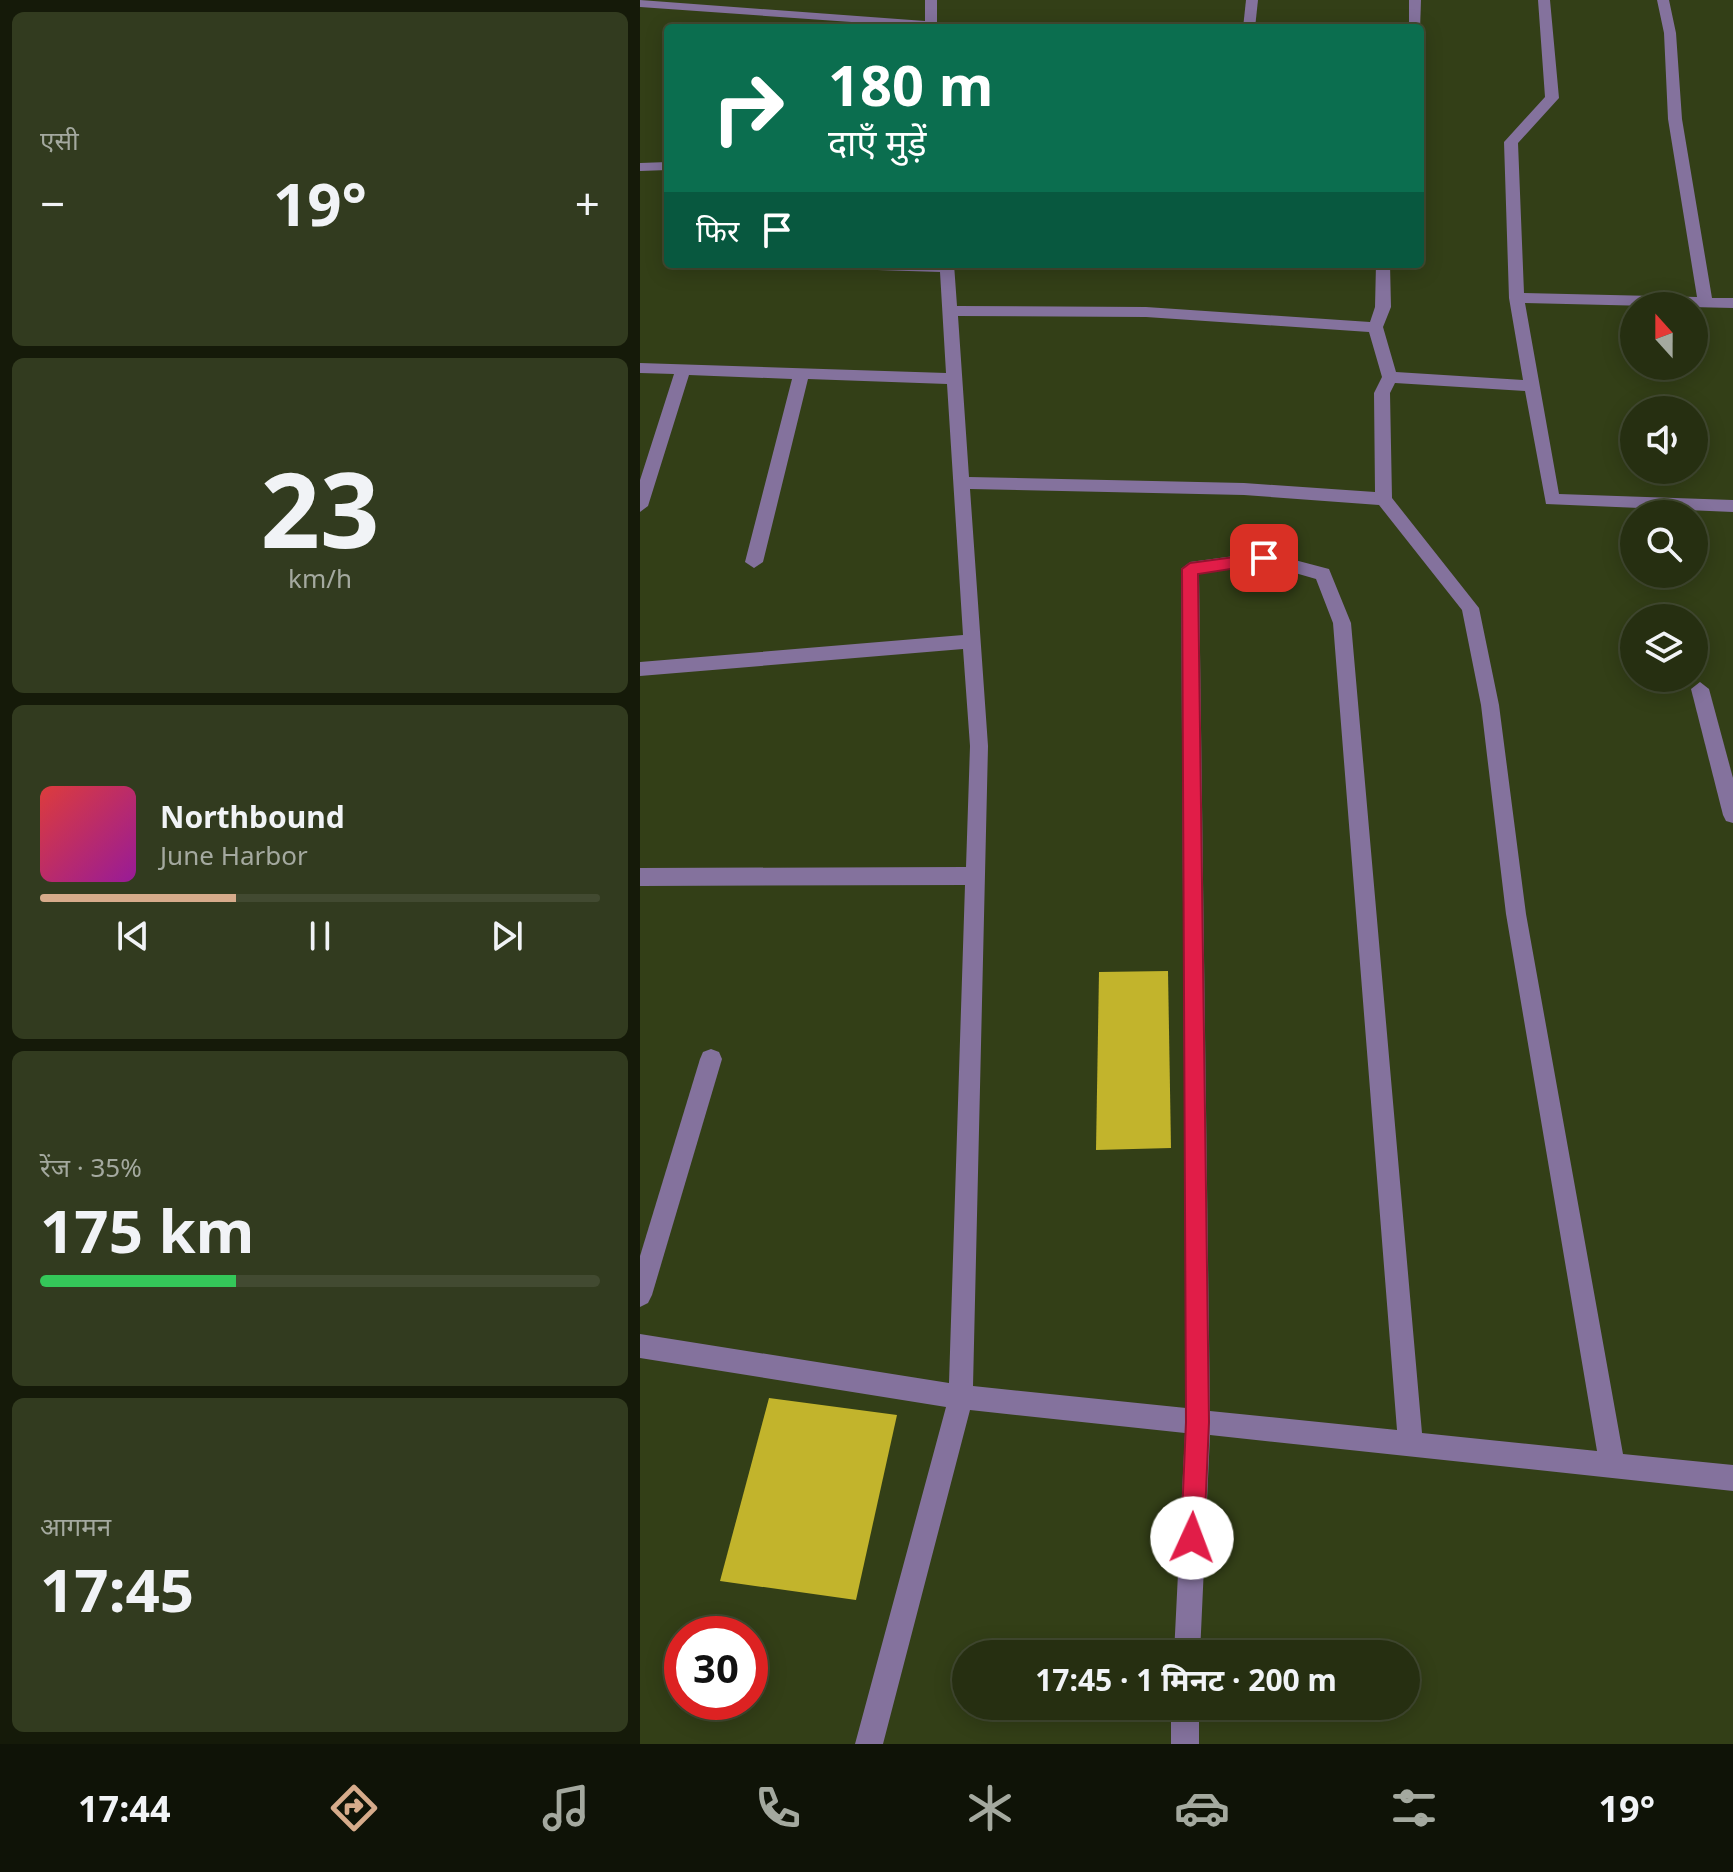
<!DOCTYPE html>
<html lang="hi">
<head>
<meta charset="utf-8">
<style>
  body { margin:0; font-family:"Noto Sans","Noto Sans Devanagari",sans-serif; background:#323b1f; color:#f1f3f6; height:100vh; display:flex; flex-direction:column; font-size:30px; white-space:nowrap }
  * { box-sizing:border-box; margin:0 }
  p { font-size:26px; color:#a4a99f }
  .icon { flex:none; width:44px; height:44px; fill:none; stroke:currentColor; stroke-width:2; stroke-linecap:round; stroke-linejoin:round }
  .map { position:relative; flex:1; overflow:hidden }
  .details { display:flex; flex-direction:column; gap:12px; padding:12px; background:#151a09; width:640px }
  .details>* { flex:none }
  .hud { position:absolute; left:24px; top:24px; width:760px; height:244px; border-radius:8px; box-shadow:0 4px 20px #0003,0 0 0 2px #424a31; background:#0b6e4f; color:#fff; overflow:hidden }
  .needle { width:52px; rotate:339deg }
  .fabs { position:absolute; left:980px; top:292px; display:grid; gap:16px }
  .fabs a { display:grid; place-items:center; width:88px; height:88px; border-radius:50%; background:#262f11; box-shadow:0 4px 20px #0003,0 0 0 2px #424a31; font-size:40px }
  .speed { position:absolute; left:24px; top:1616px; display:flex; gap:16px; font-size:40px; font-weight:700; text-align:center }
  .speed>* { display:grid; place-content:center; width:104px; height:104px; border-radius:50%; background:#262f11; box-shadow:0 4px 20px #0003,0 0 0 2px #424a31; line-height:1 }
  .speed .limit { border:12px solid #d22; background:#fff; color:#111 }
  .pin { position:absolute; display:grid; place-items:center; width:68px; height:68px; color:#fff; margin:-34px; border-radius:16px; box-shadow:0 4px 12px #0006 }
  .me { position:absolute; width:88px; margin:-44px; rotate:2deg; stroke-linejoin:round; filter:drop-shadow(0 0 6px #0008) }
  .turn { display:flex; align-items:center; gap:28px; height:168px; padding:0 32px; font-size:36px }
  .turn .icon { width:104px; height:104px; stroke-width:2.5 }
  .turn b { display:block; font-size:56px; line-height:68px }
  .then { display:flex; align-items:center; height:76px; padding:0 32px; background:#0003; gap:16px; font-size:30px }
  .big { font-size:60px; font-weight:700; line-height:1.1 }
  .details .widget { flex:1; display:flex; flex-direction:column; justify-content:center; gap:12px; min-width:0; padding:0 28px; border-radius:12px; background:#323b1f }
  .details .dial { align-items:center; gap:0 }
  .dial b { font-size:104px; line-height:1 }
  .song { display:flex; align-items:center; gap:24px }
  .cover { width:96px; height:96px; border-radius:12px; background:linear-gradient(135deg,hsl(0 70% 55%),hsl(300 70% 35%)) }
  .played { height:8px; border-radius:4px; background:linear-gradient(90deg,#d6ab8b 35%,#424a31 35%) }
  .keys { display:flex; justify-content:space-around; direction:ltr }
  .heat { display:flex; justify-content:space-between; align-items:center; font-size:44px; direction:ltr }
  .charge { height:12px; border-radius:6px; background:linear-gradient(90deg,#34c759 35%,#424a31 0) }
  .trip { position:absolute; left:312px; top:1640px; width:468px; height:80px; border-radius:40px; background:#262f11; box-shadow:0 4px 20px #0003,0 0 0 2px #424a31; font-weight:700; line-height:80px; text-align:center }
  .tab-bar { display:flex; height:128px; justify-content:space-around; align-items:center; background:#0f1307; color:#a4a99f }
  .tab-bar .icon { width:56px; height:56px }
  .tab-bar .on { color:#d6ab8b }
  .tab-bar b { font-size:36px; color:#f1f3f6 }
  main { display:flex; flex:1; min-height:0 }
  .map>svg:first-child { display:block }
  .building { fill:#c2b42c }
  .lines { fill:none; stroke-linecap:round; stroke-linejoin:round }
  .minor { fill:#84729d; fill-rule:evenodd }
  .route { fill:#e11d48; stroke:#92132f; stroke-width:2 }
</style>
</head>
<body>
<main>
<section class="details">
<div class="widget"><p>एसी</p>
<div class="heat"><a>−</a><b class="big">19°</b><a>+</a></div>
</div>
<div class="widget dial"><b>23</b><p>km/h</p></div>
<div class="widget">
<div class="song"><i class="cover"></i><div><b>Northbound</b><p>June Harbor</p></div></div>
<div class="played"></div>
<div class="keys"><svg class="icon" aria-label="previous" viewBox="0 0 24 24"><path d="M18 5L8 12l10 7zM5 5v14"/></svg><svg class="icon" aria-label="pause" viewBox="0 0 24 24"><path d="M8 5v14M16 5v14"/></svg><svg class="icon" aria-label="next" viewBox="0 0 24 24"><path d="M6 5l10 7-10 7zM19 5v14"/></svg></div>
</div>
<div class="widget"><p>रेंज · 35%</p><b class="big">175 km</b><div class="charge"></div></div>
<div class="widget"><p>आगमन</p><b class="big">17:45</b></div>
</section>
<div class="map">
<svg width="1093" height="1744" viewBox="0 0 1093 1744">
  <rect width="100%" height="100%" fill="#333f17"/>
  <g class="building">
    <polygon points="528,971 531,1148 456,1150 459,972"/>
    <polygon points="129,1398 257,1415 216,1600 80,1581"/>
  </g>
  <g class="lines">
    <g class="minor">
      <polygon points="0,0 285,21 285,0 297,0 297,28 0,7"/>
      <polygon points="606,0 618,0 615,28 603,28"/>
      <polygon points="769,0 781,0 780,30 769,28"/>
      <path d="M898,0H910L919,98L878,143L884,293L1057,297L1028,119L1024,33L1017,0H1029L1036,33L1042,119L1072,298H1093V308L885,303L919,494L1093,500V512L906,504L885,391L755,383L750,393L752,498L839,608L859,705L886,914L983,1454L1093,1465V1491L570,1435L560,1654H534L545,1433L330,1410L243,1744H215L306,1407L0,1358V1334L309,1383L325,885L0,886V868L326,867L330,746L323,649L0,676V662L323,635L307,384L168,379L123,562L114,568L105,562L152,379L49,375L8,506L0,512V480L34,374L0,373V363L306,373L300,272L206,269L199,264H314L317,306L506,307L730,322L735,307L736,264H750L751,307L743,327L756,372L883,380L869,298L864,142L905,97ZM318,316L506,317L729,332L742,377L734,393L735,492L604,483L329,477ZM330,489L604,495L739,505L822,610L841,705L866,914L957,1451L782,1433L711,623L689,569L624,552L550,562L541,569L546,1408L333,1386L348,746ZM624,564L676,579L693,623L757,1430L570,1411L559,574Z"/>
      <polygon points="28,162 28,170 0,171 0,163"/>
      <polygon points="1060,682 1069,689 1093,778 1093,823 1086,821 1083,815 1051,689"/>
      <polygon points="71,1049 79,1052 82,1059 12,1295 8,1303 0,1307 0,1256 60,1059 63,1052"/>
      <rect x="531" y="1706" width="28" height="38"/>
    </g>
  </g>
  <polygon class="route" points="624,553 629,554 629,563 558,574 569,1422 564,1538 561,1546 552,1550 544,1546 541,1538 546,1422 542,569 550,563"/>
</svg>
<div class="fabs">
<a><svg class="needle" viewBox="-14 -14 28 28"><path d="M0-13l5 13h-10z" fill="#e53935"/><path d="M0 13l5-13h-10z" fill="#a4a99f"/></svg></a>
<a><svg class="icon" aria-label="sound" viewBox="0 0 24 24"><path d="M4 9h4l5-4v14l-5-4H4zM17 9q2 3 0 6"/></svg></a>
<a><svg class="icon" aria-label="search" viewBox="0 0 24 24"><circle cx="10" cy="10" r="6"/><path d="M15 15l6 6"/></svg></a>
<a><svg class="icon" aria-label="layers" viewBox="0 0 24 24"><path d="M12 4l9 5-9 5-9-5zM3 14l9 5 9-5"/></svg></a>
</div>
<div class="speed"><div class="limit">30</div></div>
<div class="pin" style="left:624px;top:558px;background:#d93025"><svg class="icon" aria-label="arrive" viewBox="0 0 24 24"><path d="M6 21V4h12l-3 4 3 4H6"/></svg></div>
<svg class="me" style="left:552px;top:1538px" viewBox="-20 -20 40 40"><circle r="19" fill="#fff"/><path d="M0-13L10 11 0 6-10 11z" fill="#e11d48"/></svg>
<div class="trip">17:45 · 1 मिनट · 200 m</div>
<div class="hud">
<div class="turn"><svg class="icon" aria-label="right" viewBox="0 0 24 24"><path d="M7 20v-9h11M14 6l5 5-5 5"/></svg><div><b>180 m</b>दाएँ मुड़ें</div></div>
<div class="then">फिर<svg class="icon" aria-label="arrive" viewBox="0 0 24 24"><path d="M6 21V4h12l-3 4 3 4H6"/></svg></div>
</div>
</div>
</main>
<nav class="tab-bar">
<b>17:44</b>
<svg class="icon on" aria-label="directions" viewBox="0 0 24 24"><path d="M12 3l9 9-9 9-9-9zM9 14v-3h6M13 9l2 2-2 2"/></svg>
<svg class="icon" aria-label="music" viewBox="0 0 24 24"><path d="M9 18V5l10-2v13"/><circle cx="6" cy="18" r="3"/><circle cx="16" cy="16" r="3"/></svg>
<svg class="icon" aria-label="phone" viewBox="0 0 24 24"><path d="M5 4h4l2 5-3 2q2 4 5 5l2-3 5 2v4C11 20 4 13 5 4z"/></svg>
<svg class="icon" aria-label="climate" viewBox="0 0 24 24"><path d="M12 3v18M4 7l16 10M4 17L20 7"/></svg>
<svg class="icon" aria-label="car" viewBox="0 0 24 24"><path d="M5 17H2v-5l4-1 3-4h7l3 4 3 1v5h-3M9 17h6M6 11h13"/><circle cx="7" cy="17" r="2"/><circle cx="17" cy="17" r="2"/></svg>
<svg class="icon" aria-label="filters" viewBox="0 0 24 24"><path d="M4 7h16M4 17h16"/><circle cx="9" cy="7" r="2"/><circle cx="15" cy="17" r="2"/></svg>
<b>19°</b>
</nav>
</body>
</html>
